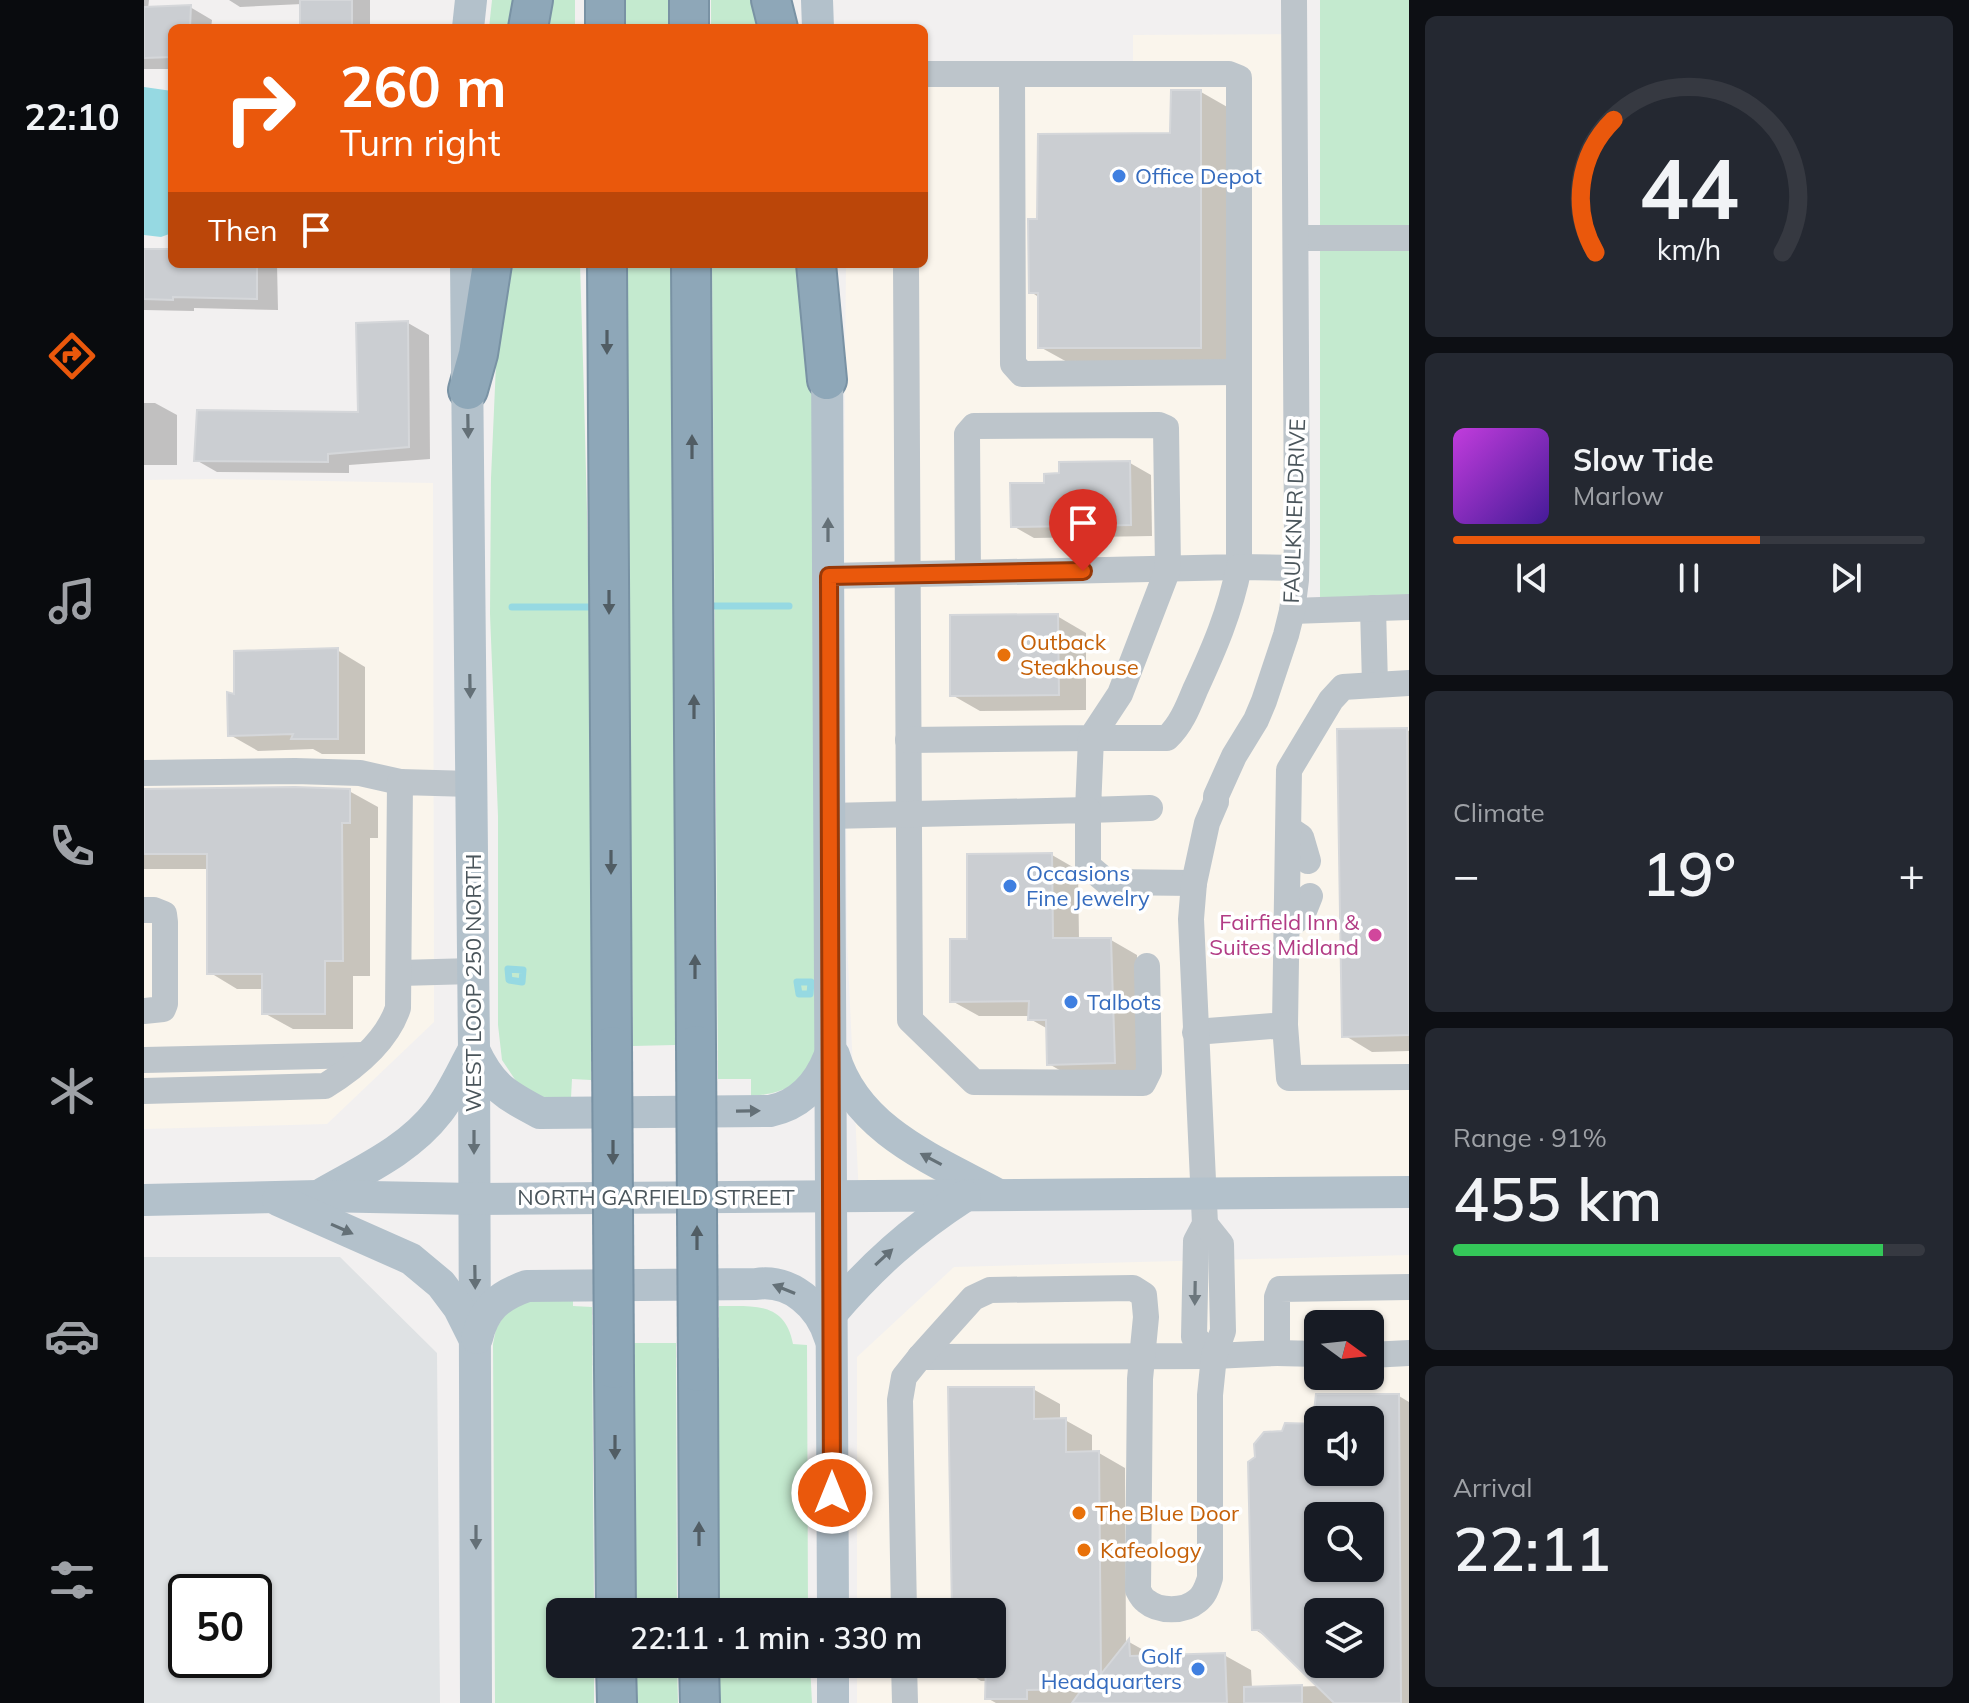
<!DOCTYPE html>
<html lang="en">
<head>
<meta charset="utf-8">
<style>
  body { margin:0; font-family:Mulish,sans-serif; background:#242831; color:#f1f3f6; height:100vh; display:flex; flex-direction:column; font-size:30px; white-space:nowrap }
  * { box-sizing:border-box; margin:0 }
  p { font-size:26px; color:#9ea1a6 }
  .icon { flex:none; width:44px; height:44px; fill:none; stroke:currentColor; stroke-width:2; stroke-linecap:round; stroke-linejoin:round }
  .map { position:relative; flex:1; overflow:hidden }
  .side { display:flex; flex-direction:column; gap:16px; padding:16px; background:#0d0f14; width:560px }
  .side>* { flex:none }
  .hud { position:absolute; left:24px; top:24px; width:760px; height:244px; border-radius:12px; box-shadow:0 2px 6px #0004; background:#ea580c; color:#fff; overflow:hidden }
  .needle { width:52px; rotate:105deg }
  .tools { position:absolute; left:1160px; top:1310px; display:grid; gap:16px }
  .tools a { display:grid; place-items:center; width:80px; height:80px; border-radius:12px; background:#171b24; box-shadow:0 2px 6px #0004; font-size:40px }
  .speed { position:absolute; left:24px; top:1574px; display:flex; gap:16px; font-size:40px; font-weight:700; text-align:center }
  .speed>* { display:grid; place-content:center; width:104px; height:104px; border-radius:50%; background:#171b24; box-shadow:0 2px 6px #0004; line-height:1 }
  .speed .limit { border:4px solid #111; border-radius:12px; background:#fff; color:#111 }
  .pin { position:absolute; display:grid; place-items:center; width:68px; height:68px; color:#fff; margin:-82px -34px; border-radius:50% 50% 50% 0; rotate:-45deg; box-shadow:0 0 8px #0007 }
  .pin .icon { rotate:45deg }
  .me { position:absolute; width:88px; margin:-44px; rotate:0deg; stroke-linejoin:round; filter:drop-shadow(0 0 6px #0008) }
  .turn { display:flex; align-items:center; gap:28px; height:168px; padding:0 40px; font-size:36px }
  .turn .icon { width:104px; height:104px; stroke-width:2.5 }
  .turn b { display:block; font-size:56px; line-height:68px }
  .then { display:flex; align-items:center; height:76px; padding:0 40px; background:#0003; gap:16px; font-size:30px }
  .big { font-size:60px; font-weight:600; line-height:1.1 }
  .side .widget { flex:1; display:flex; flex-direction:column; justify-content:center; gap:12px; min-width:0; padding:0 28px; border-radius:12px; background:#242831 }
  .side .dial { align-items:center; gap:0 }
  .dial svg { height:208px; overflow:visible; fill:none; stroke:#363941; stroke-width:7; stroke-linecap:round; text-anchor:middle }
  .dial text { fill:#f1f3f6; stroke:none }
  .song { display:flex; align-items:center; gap:24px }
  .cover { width:96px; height:96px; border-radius:12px; background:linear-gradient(135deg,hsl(290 70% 55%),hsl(260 70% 35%)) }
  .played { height:8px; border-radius:4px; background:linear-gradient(90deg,#ea580c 65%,#363941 65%) }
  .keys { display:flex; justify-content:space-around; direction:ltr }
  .heat { display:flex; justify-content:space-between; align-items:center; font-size:44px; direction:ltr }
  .charge { height:12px; border-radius:6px; background:linear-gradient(90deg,#34c759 91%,#363941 0) }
  .trip { position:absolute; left:402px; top:1598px; width:460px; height:80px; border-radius:12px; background:#171b24; box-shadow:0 2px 6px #0004; font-weight:600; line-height:80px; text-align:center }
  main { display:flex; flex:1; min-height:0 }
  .menu { display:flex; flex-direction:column; width:144px; justify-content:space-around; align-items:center; background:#090b0e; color:#9ea1a6 }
  .menu .icon { width:56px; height:56px }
  .menu .active { color:#ea580c }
  .menu b { font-size:36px; color:#f1f3f6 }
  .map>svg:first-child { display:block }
  .commercial { fill:#faf5ec; fill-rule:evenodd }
  .airport { fill:#dfe2e4; fill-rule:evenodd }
  .green { fill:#c4eacf }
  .water { fill:#96d9e2 }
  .shadow { fill:#0003; fill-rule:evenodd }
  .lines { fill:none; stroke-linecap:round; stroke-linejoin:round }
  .stream { stroke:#96d9e2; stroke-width:7 }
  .building { fill:#cbced2; stroke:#d5d7da; stroke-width:2; fill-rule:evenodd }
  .highway-casing { stroke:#7992a4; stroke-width:42 }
  .minor { stroke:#bdc5cb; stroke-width:26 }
  .major { stroke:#b3c1cb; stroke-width:32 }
  .highway { stroke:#8ea7b8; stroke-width:38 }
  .highway-bridge-casing { stroke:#7992a4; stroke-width:42; stroke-linecap:butt }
  .highway-bridge { stroke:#8ea7b8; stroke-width:38 }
  .oneway { fill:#515d64 }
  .oneway2 { fill:#647077 }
  .oneway3 { fill:#6c777d }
  .route-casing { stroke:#983908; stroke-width:20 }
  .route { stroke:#ea580c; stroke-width:14 }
  .shop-dot { fill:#3f7fe0; stroke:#fff; stroke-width:3 }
  .food-dot { fill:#e8710a; stroke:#fff; stroke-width:3 }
  .hotel-dot { fill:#d1479c; stroke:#fff; stroke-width:3 }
  .labels { text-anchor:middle; stroke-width:7; stroke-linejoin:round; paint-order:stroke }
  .shop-label { font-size:22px; fill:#366cbe; stroke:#fff; text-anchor:start }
  .street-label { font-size:22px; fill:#4a555b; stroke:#fff }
  .food-label { font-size:22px; fill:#c56008; stroke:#fff; text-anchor:start }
  .hotel-label { font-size:22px; fill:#b23c85; stroke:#fff; text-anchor:end }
</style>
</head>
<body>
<main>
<nav class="menu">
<b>22:10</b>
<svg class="icon active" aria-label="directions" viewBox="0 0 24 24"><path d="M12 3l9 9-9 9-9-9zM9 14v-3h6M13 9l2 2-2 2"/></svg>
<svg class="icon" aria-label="music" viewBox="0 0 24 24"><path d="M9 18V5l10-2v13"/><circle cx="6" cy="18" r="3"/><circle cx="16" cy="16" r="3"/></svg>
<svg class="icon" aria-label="phone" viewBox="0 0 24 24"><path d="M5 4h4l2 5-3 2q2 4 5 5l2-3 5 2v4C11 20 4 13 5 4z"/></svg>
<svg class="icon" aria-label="climate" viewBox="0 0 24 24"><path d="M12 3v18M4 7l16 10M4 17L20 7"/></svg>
<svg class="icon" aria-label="car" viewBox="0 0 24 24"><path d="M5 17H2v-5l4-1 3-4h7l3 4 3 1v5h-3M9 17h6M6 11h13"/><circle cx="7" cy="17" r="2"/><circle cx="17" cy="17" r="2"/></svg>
<svg class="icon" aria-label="filters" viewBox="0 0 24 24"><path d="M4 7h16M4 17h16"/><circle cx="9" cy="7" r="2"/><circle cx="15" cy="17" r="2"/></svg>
</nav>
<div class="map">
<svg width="1265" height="1703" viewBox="0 0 1265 1703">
  <rect width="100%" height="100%" fill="#f2f0f0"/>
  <g class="commercial">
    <polygon points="1152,34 1148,609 1265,615 1265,1191 715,1197 703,941 700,472 702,264 780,264 780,71 989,69 989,35"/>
    <polygon points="65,479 289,483 290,1022 183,1124 0,1129 0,480"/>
    <path d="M1265,1255V1703H713V1664H848V1612H713V1357L810,1267ZM1174,1324H1226V1376H1174ZM1174,1420H1226V1472H1174ZM1174,1516H1226V1568H1174ZM1174,1612H1226V1664H1174Z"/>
  </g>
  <path class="airport" d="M0,1257H196L293,1353L296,1703H0ZM42,1592H110V1660H42Z"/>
  <g class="green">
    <polygon points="348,0 374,0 369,28 345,28"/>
    <polygon points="400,0 431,0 431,28 395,28"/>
    <rect x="480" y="0" width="46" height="28"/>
    <polygon points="567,0 618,0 623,28 567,28"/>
    <rect x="1176" y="0" width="89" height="601"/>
    <path d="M364,264H436C445,536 450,808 447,1080L428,1079L427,1098H402L391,1094L374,1084L358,1060L354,1025V816L346,614L347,478L352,364Z"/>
    <polygon points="481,264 528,264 531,1045 489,1046"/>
    <path d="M568,264H657L669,405L671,1051C664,1084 638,1094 607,1096V1079H574Z"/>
    <polygon points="429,1291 429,1306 448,1307 450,1612 416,1612 416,1664 450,1664 450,1703 351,1703 349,1344 352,1329 367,1304"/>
    <path d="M575,1306C610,1306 641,1302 649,1344L663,1345L664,1612H575Z"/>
    <polygon points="490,1343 532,1343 533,1612 490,1612"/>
    <polygon points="490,1664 533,1664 534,1703 490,1703"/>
    <polygon points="576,1664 666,1664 668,1703 576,1703"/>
  </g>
  <polygon class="water" points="0,87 28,91 28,233 17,237 0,235"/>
  <g class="shadow">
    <polygon points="0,0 5,0 4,9 46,7 68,20 67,28 28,28 28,69 0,69"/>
    <polygon points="85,0 226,0 226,28 158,28 158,4 96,7"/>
    <polygon points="1057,92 1085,108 1085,363 925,363 896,347 896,298 887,292 895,221 1028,135"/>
    <polygon points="0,251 28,251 28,264 133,264 134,310 50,308 50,311 0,310"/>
    <polygon points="264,323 285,335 286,459 205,465 205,473 73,472 52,460 216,414"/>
    <polygon points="0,403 11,403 33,415 33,465 0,465"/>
    <polygon points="986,463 1007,475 1008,536 890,538 869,526 902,485"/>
    <polygon points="913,616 942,633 942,710 836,711 808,695"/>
    <polygon points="193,650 221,667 221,754 178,754 169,749 114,751 86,735 92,696"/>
    <polygon points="1263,730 1265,731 1265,1051 1228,1052 1200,1035"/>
    <polygon points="0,791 205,791 234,807 234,838 226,838 226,976 209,976 209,1029 149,1029 120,1013 120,989 93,989 65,972 65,869 0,869"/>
    <polygon points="908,855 934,870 935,940 967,940 993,955 996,1078 931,1079 905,1064 904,1029 886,1019 886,1016 835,1016 808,1001 825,941"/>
    <path d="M889,1389L916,1404V1420H921L948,1435V1453H955L981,1468L982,1645L985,1642L1012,1657L1080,1655L1107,1670L1108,1688L1175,1686L1126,1639L1110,1629L1170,1426L1174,1396H1255L1265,1402V1703H852L843,1698L844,1681H837L810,1664H848V1612H810ZM1174,1420H1226V1472H1174ZM1174,1516H1226V1568H1174ZM1174,1612H1226V1664H1174Z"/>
  </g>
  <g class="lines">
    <g class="stream">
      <polyline points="570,606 645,606"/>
      <polyline points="368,607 445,607"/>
      <polygon points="364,969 379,970 378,982 365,980"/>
      <polygon points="653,982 667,982 666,994 655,994"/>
    </g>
  </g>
  <g class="building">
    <rect x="156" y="0" width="52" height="28"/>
    <polygon points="47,5 46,28 28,28 28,57 0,58 0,7"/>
    <polygon points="1027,90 1057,90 1057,348 894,348 894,293 885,293 884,219 893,219 894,134 1026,133"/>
    <polygon points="0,249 28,249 28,264 113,264 113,299 29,297 29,300 0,299"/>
    <polygon points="264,321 265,447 184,454 184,462 50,461 53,410 214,412 212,323"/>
    <polygon points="986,461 987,525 867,527 866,483 900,483 900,474 915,473 915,462"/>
    <polygon points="914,614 915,695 806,696 806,615"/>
    <polygon points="194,648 194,739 147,739 149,734 84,736 83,692 90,694 90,651"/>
    <polygon points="1263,728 1265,1035 1198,1037 1193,729"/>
    <polygon points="151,787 206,789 206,823 198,823 199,961 181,961 181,1014 118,1014 118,974 63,974 63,854 0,854 0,789"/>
    <polygon points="908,853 909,938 967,938 971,1063 903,1065 902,1020 884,1020 885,1001 806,1002 806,939 823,939 823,854"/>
    <polygon points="804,1387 890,1387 890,1419 922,1418 922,1452 955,1451 957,1674 985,1639 986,1656 1081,1653 1083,1703 928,1703 938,1689 883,1690 883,1699 841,1699 842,1664 848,1664 848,1612 808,1612"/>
    <path d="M1172,1394H1255L1257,1703H1190L1115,1630H1108L1104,1462L1111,1457L1110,1444L1120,1432L1138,1431L1141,1423L1174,1424V1472H1226V1420H1169ZM1174,1516H1226V1568H1174ZM1174,1612H1226V1664H1174Z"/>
    <polygon points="1158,1685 1158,1703 1100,1703 1100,1687"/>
  </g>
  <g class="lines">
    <defs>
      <g id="highway">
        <polyline points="461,0 461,28"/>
        <polyline points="545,0 545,28"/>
        <polyline points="627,0 634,28"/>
        <polyline points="384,28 389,0"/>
        <polyline points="463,264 468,1046"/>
        <polyline points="547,264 552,1045"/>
        <polyline points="672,264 683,380"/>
        <polyline points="324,390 334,354 348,264"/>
        <polyline points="470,1369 472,1612"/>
        <polyline points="554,1372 555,1612"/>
        <polyline points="472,1664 473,1703"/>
        <polyline points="555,1664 556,1703"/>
      </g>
    </defs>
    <use href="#highway" class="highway-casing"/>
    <g class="minor">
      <polyline points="868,74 869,364 878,374 1094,372"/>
      <polyline points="1152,238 1265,238"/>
      <polyline points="762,264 766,1020 830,1082 999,1083 1005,1071 1003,966"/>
      <polyline points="685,576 1095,567 1095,78 1085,74 780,74"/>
      <polyline points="1229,608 1231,685"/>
      <polyline points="1148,611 1265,607"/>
      <polyline points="764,740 947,738 976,694 1024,569 1022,428 1015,425 830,426 823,434 824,573"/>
      <polyline points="0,773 151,771 216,773 256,782"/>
      <path d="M1006,808L944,810L947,738H1023C1037,725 1044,707 1051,690C1070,649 1086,612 1095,567L1152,568"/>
      <polyline points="685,816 944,810 944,866 963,882 1050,883"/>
      <polyline points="1145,829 1157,837 1164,861"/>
      <polyline points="0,910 10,910 20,914 21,922 21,1004 19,1009 0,1011"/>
      <polyline points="1143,927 1158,916 1166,896"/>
      <polyline points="256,973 329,971"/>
      <polyline points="1141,1025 1145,770 1187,700 1199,687 1265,683"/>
      <polyline points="1051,1032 1141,1025 1145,1078 1265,1077"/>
      <polyline points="0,1060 220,1055"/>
      <path d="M0,1091L181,1086C210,1068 243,1041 254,1008L256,782L327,784"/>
      <polyline points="1133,1353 1174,1354"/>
      <polyline points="1226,1355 1265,1353"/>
      <polyline points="1070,1356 1050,1337 1052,1241 1061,1224 1047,919 1050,883 1063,823 1072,802 1072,796 1090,756 1112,720 1120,701 1142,635 1148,611 1152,580 1153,538 1150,0"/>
      <polyline points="776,1357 1070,1356 1133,1353 1133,1297 1136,1289 1265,1287"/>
      <path d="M760,1612L756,1400L760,1377L776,1357L829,1298L846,1290L989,1288L1000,1295L1002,1317L996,1379L994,1590C996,1594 999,1599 1002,1601C1015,1612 1040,1612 1053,1601C1061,1595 1063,1587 1066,1578V1395L1070,1356L1079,1331L1077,1244L1061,1224"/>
      <polyline points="760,1664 761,1703"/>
    </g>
    <g class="major">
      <polyline points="673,0 674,28"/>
      <polyline points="324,28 327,0"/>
      <polyline points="322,264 330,1050 332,1703"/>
      <polyline points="683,355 689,1612"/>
      <path d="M330,1050C347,1087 362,1095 396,1113L626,1111C656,1105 674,1085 685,1057"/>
      <path d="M690,1055C712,1130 790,1160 853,1194"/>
      <path d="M176,1195C217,1171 264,1151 294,1112C308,1094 317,1073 328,1053"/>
      <polyline points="0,1200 174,1196 330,1199 1265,1192"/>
      <polyline points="134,1200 267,1259 297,1284 315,1308 329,1336"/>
      <path d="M687,1314C729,1265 767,1231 821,1196"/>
      <path d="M333,1338C340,1309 354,1296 383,1286L612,1284C647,1279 676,1305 686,1338"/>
      <polyline points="689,1664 689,1703"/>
    </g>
    <use href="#highway" class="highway"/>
    <defs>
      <g id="highway-bridge">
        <polyline points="552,1045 554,1372"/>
        <polyline points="468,1046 470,1369"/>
      </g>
    </defs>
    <use href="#highway-bridge" class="highway-bridge-casing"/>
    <use href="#highway-bridge" class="highway-bridge"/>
  </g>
  <defs><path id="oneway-solid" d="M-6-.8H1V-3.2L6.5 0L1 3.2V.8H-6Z" transform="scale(2)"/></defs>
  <g class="oneway">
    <use href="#oneway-solid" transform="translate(463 342) rotate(90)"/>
    <use href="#oneway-solid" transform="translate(548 447) rotate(-90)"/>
    <use href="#oneway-solid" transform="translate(465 602) rotate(90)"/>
    <use href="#oneway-solid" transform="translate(550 707) rotate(-90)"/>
    <use href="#oneway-solid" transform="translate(467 862) rotate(90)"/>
    <use href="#oneway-solid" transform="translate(551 967) rotate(-90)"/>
    <use href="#oneway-solid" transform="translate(469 1152) rotate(90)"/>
    <use href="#oneway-solid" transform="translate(553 1238) rotate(-90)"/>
    <use href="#oneway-solid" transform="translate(471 1447) rotate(90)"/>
    <use href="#oneway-solid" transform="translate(555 1534) rotate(-90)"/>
  </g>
  <g class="oneway2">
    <use href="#oneway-solid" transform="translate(324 426) rotate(89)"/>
    <use href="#oneway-solid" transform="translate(684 530) rotate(-90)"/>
    <use href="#oneway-solid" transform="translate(326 686) rotate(89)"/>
    <use href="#oneway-solid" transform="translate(604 1111) rotate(-1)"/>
    <use href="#oneway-solid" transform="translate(330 1142) rotate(90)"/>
    <use href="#oneway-solid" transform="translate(787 1159) rotate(-152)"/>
    <use href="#oneway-solid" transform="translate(198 1229) rotate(24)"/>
    <use href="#oneway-solid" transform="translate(740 1257) rotate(-43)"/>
    <use href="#oneway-solid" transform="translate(331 1277) rotate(89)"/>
    <use href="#oneway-solid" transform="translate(640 1289) rotate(-158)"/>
    <use href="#oneway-solid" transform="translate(332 1537) rotate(90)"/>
  </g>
  <use class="oneway3" href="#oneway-solid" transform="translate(1051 1293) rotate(91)"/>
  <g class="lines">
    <defs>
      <polyline id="route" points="688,1493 685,576 939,571"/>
    </defs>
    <use href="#route" class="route-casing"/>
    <use href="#route" class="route"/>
  </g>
  <g class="shop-dot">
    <circle cx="975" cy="176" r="8"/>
    <circle cx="866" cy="886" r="8"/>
    <circle cx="927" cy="1002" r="8"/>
    <circle cx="1054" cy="1669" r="8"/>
  </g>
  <g class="food-dot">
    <circle cx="860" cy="655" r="8"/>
    <circle cx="935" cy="1513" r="8"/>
    <circle cx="940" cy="1550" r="8"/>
  </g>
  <circle class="hotel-dot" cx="1231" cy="935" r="8"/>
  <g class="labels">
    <g class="shop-label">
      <text x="991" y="184">Office Depot</text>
      <text x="882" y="881">Occasions<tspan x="882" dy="25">Fine Jewelry</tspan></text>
      <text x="943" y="1010">Talbots</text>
      <text x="1038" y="1664" text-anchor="end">Golf<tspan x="1038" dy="25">Headquarters</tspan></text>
    </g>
    <g class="street-label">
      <text transform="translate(1150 511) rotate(-88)" y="8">FAULKNER DRIVE</text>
      <text transform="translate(329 983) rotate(-90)" y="8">WEST LOOP 250 NORTH</text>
      <text x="512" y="1205">NORTH GARFIELD STREET</text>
    </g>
    <g class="food-label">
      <text x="876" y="650">Outback<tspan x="876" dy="25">Steakhouse</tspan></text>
      <text x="951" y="1521">The Blue Door</text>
      <text x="956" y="1558">Kafeology</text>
    </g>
    <g class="hotel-label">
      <text x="1215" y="930">Fairfield Inn &amp;<tspan x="1215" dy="25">Suites Midland</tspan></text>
    </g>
  </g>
</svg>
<div class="tools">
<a><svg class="needle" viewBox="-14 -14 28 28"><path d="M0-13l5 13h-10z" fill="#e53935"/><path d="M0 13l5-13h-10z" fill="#9ea1a6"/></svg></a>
<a><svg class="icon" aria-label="sound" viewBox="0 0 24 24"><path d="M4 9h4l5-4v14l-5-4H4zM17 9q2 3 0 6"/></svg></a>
<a><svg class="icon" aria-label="search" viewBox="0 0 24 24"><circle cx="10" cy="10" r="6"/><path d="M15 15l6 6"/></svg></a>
<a><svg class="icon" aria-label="layers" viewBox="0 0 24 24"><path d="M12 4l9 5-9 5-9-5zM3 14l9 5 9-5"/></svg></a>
</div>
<div class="speed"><div class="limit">50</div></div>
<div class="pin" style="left:939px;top:571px;background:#d93025"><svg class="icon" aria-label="arrive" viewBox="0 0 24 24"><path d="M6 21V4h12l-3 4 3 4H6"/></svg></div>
<svg class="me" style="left:688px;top:1493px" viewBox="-20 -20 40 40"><circle r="17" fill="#ea580c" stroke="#fff" stroke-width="3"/><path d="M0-11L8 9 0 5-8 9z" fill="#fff"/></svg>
<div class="trip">22:11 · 1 min · 330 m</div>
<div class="hud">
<div class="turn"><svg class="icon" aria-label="right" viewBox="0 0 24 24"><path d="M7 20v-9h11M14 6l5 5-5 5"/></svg><div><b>260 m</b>Turn right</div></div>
<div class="then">Then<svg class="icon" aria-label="arrive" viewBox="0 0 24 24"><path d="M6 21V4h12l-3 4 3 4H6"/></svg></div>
</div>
</div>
<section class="side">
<div class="widget dial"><svg viewBox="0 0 100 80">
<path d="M14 69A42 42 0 1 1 86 69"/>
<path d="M14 69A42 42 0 0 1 21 18" stroke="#ea580c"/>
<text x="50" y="56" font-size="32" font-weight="700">44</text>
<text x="50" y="72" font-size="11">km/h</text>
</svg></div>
<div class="widget">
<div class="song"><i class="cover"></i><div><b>Slow Tide</b><p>Marlow</p></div></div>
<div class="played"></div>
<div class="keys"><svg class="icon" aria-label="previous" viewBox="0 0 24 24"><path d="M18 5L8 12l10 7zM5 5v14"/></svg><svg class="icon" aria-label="pause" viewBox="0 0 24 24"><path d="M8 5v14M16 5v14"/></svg><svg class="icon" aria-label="next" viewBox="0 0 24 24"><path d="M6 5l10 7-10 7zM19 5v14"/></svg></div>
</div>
<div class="widget"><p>Climate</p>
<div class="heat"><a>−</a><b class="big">19°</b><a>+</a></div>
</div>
<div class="widget"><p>Range · 91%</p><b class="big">455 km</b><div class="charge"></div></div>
<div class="widget"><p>Arrival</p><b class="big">22:11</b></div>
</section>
</main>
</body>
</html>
